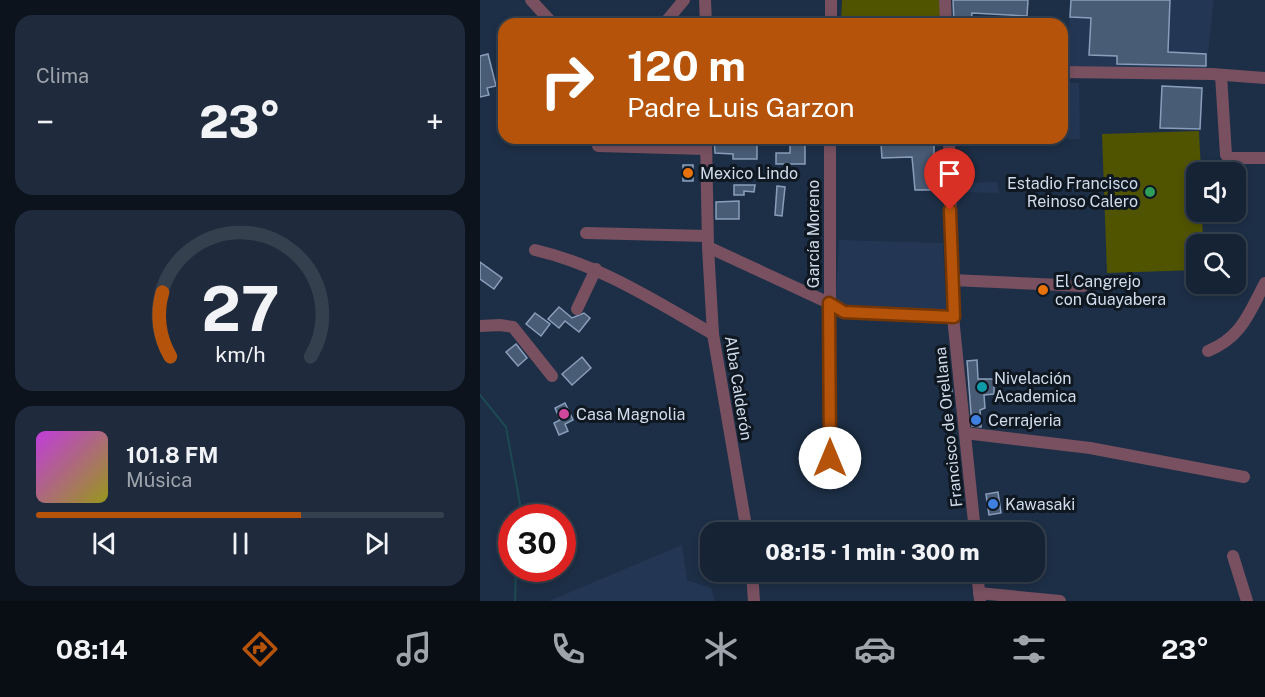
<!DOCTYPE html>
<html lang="es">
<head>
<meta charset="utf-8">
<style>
  body { margin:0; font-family:"Public Sans",sans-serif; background:#1f2b3c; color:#f1f3f6; height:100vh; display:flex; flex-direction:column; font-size:22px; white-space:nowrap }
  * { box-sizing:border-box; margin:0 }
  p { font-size:20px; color:#9ea4ac }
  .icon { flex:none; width:33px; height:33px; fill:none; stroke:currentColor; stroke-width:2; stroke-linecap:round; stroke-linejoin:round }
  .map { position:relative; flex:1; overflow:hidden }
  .drawer { display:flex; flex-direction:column; gap:15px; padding:15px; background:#0c131d; width:480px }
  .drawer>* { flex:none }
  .top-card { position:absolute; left:18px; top:18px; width:570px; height:126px; border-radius:18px; box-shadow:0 3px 9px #0003,0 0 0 2px #35404f; background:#b45309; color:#fff; overflow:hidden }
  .controls { position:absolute; left:706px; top:162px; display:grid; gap:12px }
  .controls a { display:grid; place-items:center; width:60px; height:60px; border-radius:12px; background:#162334; box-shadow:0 3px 9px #0003,0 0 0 2px #35404f; font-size:30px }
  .speed { position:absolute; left:18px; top:504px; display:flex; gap:12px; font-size:30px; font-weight:700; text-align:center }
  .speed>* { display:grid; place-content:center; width:78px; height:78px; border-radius:50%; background:#162334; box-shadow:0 3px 9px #0003,0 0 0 2px #35404f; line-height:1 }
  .speed .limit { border:9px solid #d22; background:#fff; color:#111 }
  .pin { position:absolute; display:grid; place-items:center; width:51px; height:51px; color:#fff; margin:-62px -26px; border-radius:50% 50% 50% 0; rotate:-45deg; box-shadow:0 0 6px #0007 }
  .pin .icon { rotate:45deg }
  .me { position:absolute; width:66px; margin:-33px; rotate:0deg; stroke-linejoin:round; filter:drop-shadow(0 0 4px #0008) }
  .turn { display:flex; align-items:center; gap:21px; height:126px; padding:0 30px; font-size:27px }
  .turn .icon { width:78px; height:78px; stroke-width:2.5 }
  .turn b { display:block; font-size:42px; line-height:51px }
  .big { font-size:45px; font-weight:800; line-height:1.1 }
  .drawer .widget { flex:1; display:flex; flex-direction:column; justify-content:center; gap:9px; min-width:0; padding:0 21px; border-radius:18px; background:#1f2b3c }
  .drawer .dial { align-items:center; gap:0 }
  .dial svg { height:156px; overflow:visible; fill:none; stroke:#35404f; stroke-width:7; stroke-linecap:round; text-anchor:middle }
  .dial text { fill:#f1f3f6; stroke:none }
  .song { display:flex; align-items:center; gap:18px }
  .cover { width:72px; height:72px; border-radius:9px; background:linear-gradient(135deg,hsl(290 70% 55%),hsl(60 70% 35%)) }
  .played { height:6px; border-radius:3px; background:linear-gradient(90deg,#b45309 65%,#35404f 65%) }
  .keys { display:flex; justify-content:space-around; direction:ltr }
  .heat { display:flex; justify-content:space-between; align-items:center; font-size:33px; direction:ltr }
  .trip { position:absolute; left:220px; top:522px; width:345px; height:60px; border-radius:18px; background:#162334; box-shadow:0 3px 9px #0003,0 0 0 2px #35404f; font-weight:800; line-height:60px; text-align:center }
  .tabs { display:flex; height:96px; justify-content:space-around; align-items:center; background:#090e15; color:#9ea4ac }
  .tabs .icon { width:42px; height:42px }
  .tabs .on { color:#b45309 }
  .tabs b { font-size:27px; color:#f1f3f6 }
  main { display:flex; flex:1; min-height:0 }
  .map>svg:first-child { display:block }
  .built { fill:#233754 }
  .green { fill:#505400 }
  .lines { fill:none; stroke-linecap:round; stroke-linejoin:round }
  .stream { stroke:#1c4952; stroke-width:2 }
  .building { fill:#495c76; stroke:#899ebb; stroke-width:1.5 }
  .minor { stroke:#785060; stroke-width:12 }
  .route-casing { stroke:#753606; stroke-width:15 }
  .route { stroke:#b45309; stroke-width:10 }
  .food-dot { fill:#e8710a; stroke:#0f1721; stroke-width:2 }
  .leisure-dot { fill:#2e9e5b; stroke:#0f1721; stroke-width:2 }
  .culture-dot { fill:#0f9aa8; stroke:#0f1721; stroke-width:2 }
  .hotel-dot { fill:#d1479c; stroke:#0f1721; stroke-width:2 }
  .shop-dot { fill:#3f7fe0; stroke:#0f1721; stroke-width:2 }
  .labels { text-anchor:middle; stroke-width:6; stroke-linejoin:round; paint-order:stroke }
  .poi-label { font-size:16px; fill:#d0dceb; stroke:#0f1721; text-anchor:start }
  .street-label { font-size:16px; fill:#d0dceb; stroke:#0f1721 }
</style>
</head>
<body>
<main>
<section class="drawer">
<div class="widget"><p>Clima</p>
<div class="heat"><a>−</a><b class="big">23°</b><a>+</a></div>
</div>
<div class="widget dial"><svg viewBox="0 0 100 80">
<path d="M14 69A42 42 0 1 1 86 69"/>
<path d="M14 69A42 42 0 0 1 10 36" stroke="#b45309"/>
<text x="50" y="56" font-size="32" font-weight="700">27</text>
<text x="50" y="72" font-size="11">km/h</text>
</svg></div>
<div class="widget">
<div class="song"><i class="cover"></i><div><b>101.8 FM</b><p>Música</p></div></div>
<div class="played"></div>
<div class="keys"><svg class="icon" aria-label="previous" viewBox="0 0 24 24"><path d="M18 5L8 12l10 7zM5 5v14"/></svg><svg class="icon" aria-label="pause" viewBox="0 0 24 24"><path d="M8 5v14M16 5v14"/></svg><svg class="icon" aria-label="next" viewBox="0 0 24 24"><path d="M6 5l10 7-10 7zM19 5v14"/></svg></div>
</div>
</section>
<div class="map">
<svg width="785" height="601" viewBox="0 0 785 601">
  <rect width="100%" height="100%" fill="#1d2f46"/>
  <g class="built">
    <polygon points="590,0 734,0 726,68 588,67"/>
    <polygon points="582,82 599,83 600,139 551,138 582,138"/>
    <polygon points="517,182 519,193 482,192 482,183"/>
    <polygon points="359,240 463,243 466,313 368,311 356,299"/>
    <polygon points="202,545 207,580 231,588 235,601 69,601"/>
  </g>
  <g class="green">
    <polygon points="362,0 461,0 460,24 361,24"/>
    <polygon points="719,131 721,172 717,172 717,212 722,212 723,244 717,244 717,270 627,273 622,134"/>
  </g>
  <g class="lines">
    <g class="stream">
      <polyline points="0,395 26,427 40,504 39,518"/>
      <polyline points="35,601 36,568"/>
    </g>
  </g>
  <g class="building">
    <polygon points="473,0 548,0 547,16 492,13 491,24 474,24"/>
    <polygon points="591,0 690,0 688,52 726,54 726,66 637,64 637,56 609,55 611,18 590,17"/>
    <polygon points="8,54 16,86 7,88 9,95 0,97 0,56"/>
    <polygon points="682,86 722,88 720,129 680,128"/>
    <polygon points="234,138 277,138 277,159 253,159 253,154 235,153"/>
    <polygon points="310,138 325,138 325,164 296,164 296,153 310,153"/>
    <polygon points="401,144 454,145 454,190 435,190 432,157 402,158"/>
    <rect x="203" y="165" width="10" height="16"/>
    <polygon points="254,185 275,185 274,192 264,191 264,195 254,195"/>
    <polygon points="297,186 305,187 302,216 295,215"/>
    <polygon points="259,201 259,219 236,219 236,202"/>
    <polygon points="0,262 22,278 14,289 0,279"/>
    <polygon points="79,307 92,318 104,313 110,318 99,332 85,321 79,328 68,319"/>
    <polygon points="55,313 70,324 61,336 46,324"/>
    <polygon points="36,344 47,358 38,366 26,352"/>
    <polygon points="102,357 111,368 92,385 82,374"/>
    <polygon points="497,360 498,379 514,379 514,394 504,395 505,408 500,410 501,427 492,426 487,361"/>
    <polygon points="472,387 472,401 463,402 463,388"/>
    <polygon points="85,403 93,420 85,424 88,431 79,435 74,423 80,420 75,408"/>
    <polygon points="518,492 521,513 509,515 506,494"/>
  </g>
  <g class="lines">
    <g class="minor">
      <polyline points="51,0 73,24"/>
      <polyline points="225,0 226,24"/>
      <polyline points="465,0 466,24"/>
      <polyline points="184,24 204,0"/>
      <polyline points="351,24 351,0"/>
      <polyline points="582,72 732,74 785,78"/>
      <polyline points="741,75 746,155 751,158 785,158"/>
      <polyline points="226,138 228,247 233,334 267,532"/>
      <polyline points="469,138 473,317 495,532"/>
      <polyline points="118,146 226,149"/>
      <polyline points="106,233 227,236"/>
      <polyline points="228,247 349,303 364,312 473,317"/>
      <path d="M55,250C120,265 175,301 233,334"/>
      <polyline points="472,280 603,286"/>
      <polyline points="97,309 116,269"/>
      <polyline points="0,326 20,325 33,327 72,376"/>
      <path d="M728,351C762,337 769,313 785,283"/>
      <polyline points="485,433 610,448 764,477"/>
      <polyline points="350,475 350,138"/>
      <polyline points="753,556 767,601"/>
      <polyline points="272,572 274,601"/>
      <polyline points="497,572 500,600"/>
      <polyline points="499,593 580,601"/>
    </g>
  </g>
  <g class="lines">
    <defs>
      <polyline id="route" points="350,458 349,303 364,312 474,317 470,210"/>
    </defs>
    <use href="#route" class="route-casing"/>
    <use href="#route" class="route"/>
  </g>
  <g class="food-dot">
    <circle cx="208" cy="173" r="6"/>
    <circle cx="563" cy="290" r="6"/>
  </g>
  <circle class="leisure-dot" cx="670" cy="192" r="6"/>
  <circle class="culture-dot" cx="502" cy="387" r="6"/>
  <circle class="hotel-dot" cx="84" cy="414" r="6"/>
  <g class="shop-dot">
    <circle cx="496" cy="420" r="6"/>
    <circle cx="513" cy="504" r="6"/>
  </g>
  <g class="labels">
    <g class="poi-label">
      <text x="220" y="179">Mexico Lindo</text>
      <text x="658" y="189" text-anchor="end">Estadio Francisco<tspan x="658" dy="18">Reinoso Calero</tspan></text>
      <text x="575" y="287">El Cangrejo<tspan x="575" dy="18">con Guayabera</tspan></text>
      <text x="514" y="384">Nivelación<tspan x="514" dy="18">Academica</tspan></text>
      <text x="96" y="420">Casa Magnolia</text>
      <text x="508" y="426">Cerrajeria</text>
      <text x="525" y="510">Kawasaki</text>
    </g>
    <g class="street-label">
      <text transform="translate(333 234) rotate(-90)" y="6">García Moreno</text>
      <text transform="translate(259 388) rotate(81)" y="6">Alba Calderón</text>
      <text transform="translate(468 427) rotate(-96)" y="6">Francisco de Orellana</text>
    </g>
  </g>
</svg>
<div class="controls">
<a><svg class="icon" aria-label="sound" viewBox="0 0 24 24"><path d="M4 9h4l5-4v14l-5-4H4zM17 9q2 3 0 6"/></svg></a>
<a><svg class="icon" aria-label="search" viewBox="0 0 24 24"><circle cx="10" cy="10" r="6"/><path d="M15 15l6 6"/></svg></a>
</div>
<div class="speed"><div class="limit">30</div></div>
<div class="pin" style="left:470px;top:210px;background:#d93025"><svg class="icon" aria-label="arrive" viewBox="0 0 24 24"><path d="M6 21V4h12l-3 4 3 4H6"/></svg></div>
<svg class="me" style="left:350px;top:458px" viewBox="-20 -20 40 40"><circle r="19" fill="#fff"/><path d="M0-13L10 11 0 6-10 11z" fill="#b45309"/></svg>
<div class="trip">08:15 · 1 min · 300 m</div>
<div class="top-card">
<div class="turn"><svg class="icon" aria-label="right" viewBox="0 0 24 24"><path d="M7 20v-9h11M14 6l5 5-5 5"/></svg><div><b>120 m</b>Padre Luis Garzon</div></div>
</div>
</div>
</main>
<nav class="tabs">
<b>08:14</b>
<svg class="icon on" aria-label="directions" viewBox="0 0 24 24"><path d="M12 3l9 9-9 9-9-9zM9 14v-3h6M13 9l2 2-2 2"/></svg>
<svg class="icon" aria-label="music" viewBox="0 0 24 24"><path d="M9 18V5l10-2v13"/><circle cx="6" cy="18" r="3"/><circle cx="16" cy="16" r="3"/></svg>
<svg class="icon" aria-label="phone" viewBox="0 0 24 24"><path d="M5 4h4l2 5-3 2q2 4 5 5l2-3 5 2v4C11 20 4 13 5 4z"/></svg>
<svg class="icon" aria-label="climate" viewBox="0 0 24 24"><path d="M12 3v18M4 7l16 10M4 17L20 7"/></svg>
<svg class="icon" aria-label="car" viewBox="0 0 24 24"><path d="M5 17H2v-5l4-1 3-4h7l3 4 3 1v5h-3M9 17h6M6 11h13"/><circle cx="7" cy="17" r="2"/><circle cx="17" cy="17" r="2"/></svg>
<svg class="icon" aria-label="filters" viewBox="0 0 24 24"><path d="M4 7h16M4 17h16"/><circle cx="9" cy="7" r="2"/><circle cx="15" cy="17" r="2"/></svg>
<b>23°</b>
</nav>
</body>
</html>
